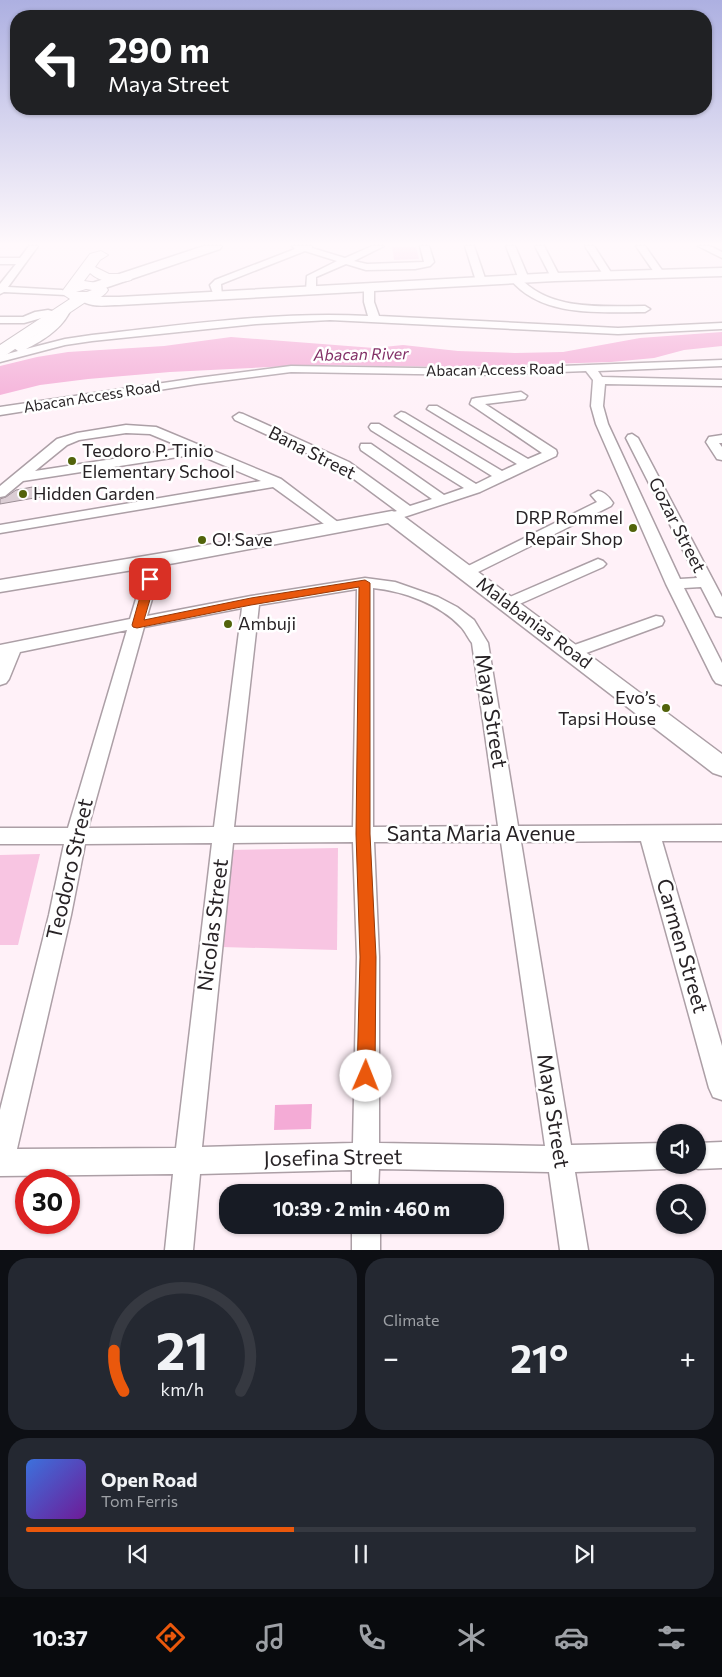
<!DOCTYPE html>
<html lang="en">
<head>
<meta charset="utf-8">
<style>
  body { margin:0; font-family:Commissioner,sans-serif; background:#242831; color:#f1f3f6; height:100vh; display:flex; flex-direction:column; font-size:19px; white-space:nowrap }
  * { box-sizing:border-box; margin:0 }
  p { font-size:16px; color:#9ea1a6 }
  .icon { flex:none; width:28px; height:28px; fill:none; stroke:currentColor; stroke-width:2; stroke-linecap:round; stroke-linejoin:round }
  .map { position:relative; height:1250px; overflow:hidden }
  .side { display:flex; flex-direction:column; gap:8px; padding:8px; background:#0d0f14; flex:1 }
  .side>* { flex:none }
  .banner { position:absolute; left:10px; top:10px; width:702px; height:105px; border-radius:20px; box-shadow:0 1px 4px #0004; background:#202124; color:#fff; overflow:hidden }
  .controls { position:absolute; left:656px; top:1124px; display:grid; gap:10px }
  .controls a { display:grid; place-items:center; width:50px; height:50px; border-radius:50%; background:#171b24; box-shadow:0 1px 4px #0004; font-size:25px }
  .speed { position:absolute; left:15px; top:1169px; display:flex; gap:10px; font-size:25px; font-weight:700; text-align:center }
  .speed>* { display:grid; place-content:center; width:65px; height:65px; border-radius:50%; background:#171b24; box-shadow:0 1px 4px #0004; line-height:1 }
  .speed .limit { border:8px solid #d22; background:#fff; color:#111 }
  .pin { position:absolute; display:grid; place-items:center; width:42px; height:42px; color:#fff; margin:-21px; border-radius:10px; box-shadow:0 2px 8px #0006 }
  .me { position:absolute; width:55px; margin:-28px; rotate:1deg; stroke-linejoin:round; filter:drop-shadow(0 0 4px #0008) }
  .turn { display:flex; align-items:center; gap:18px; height:105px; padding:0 15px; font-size:22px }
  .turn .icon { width:65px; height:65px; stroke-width:2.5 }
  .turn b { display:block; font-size:35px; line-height:42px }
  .big { font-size:38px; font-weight:700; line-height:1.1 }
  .side .tile { flex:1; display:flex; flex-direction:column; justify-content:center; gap:8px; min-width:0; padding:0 18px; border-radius:20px; background:#242831 }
  .side .dial { align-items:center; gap:0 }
  .dial svg { height:130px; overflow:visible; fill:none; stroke:#363941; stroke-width:7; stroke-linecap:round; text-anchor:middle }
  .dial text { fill:#f1f3f6; stroke:none }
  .song { display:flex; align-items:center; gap:15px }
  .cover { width:60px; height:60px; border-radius:8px; background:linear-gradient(135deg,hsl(220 70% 55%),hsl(280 70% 35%)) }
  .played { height:5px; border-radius:2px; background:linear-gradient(90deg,#ea580c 40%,#363941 40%) }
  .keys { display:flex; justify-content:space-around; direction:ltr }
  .heat { display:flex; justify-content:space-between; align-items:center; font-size:28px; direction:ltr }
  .side .tiles { flex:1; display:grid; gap:8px; grid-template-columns:1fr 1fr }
  .tile:last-child { grid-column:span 2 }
  .trip { position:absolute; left:219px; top:1184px; width:285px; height:50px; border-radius:20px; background:#171b24; box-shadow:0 1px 4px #0004; font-weight:700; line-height:50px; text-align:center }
  .tabs { display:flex; height:80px; justify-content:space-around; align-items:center; background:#090b0e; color:#9ea1a6 }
  .tabs .icon { width:35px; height:35px }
  .tabs .active { color:#ea580c }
  .tabs b { font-size:22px; color:#f1f3f6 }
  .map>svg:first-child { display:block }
  .green { fill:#f8c5e2 }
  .water { fill:#f4abd6 }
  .building { fill:#dbcdd4; stroke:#9b8e95 }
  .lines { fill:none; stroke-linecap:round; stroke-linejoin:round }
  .minor-casing { stroke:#ac9fa6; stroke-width:3 }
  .major-casing { stroke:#ac9fa6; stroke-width:3 }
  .highway-casing { stroke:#ac9fa6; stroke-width:2 }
  .minor { fill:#fff; fill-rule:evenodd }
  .major { fill:#fff; fill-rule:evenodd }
  .highway { fill:#fff; fill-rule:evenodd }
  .route { fill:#ea580c; stroke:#983908 }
  .poi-dot { fill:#52630b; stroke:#fff; stroke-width:2 }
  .labels { text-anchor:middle; stroke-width:5; stroke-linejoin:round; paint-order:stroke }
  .far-street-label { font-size:15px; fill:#282326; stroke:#fff }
  .far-water-label { font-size:16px; font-style:italic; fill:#822f66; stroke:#fff }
  .poi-label { font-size:18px; fill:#282326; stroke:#fff; text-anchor:start }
  .street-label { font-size:18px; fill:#282326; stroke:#fff }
  .near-street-label { font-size:21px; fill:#282326; stroke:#fff }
</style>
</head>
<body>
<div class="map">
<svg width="722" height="1250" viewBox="0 0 722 1250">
  <rect width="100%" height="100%" fill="#fff1f8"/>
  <g class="green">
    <polygon points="392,247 416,247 419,259 394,260"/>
    <polygon points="338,848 337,950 221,947 229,850"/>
    <polygon points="40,854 18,945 0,945 0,855"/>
  </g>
  <g class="water">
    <polygon points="722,332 722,346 684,350 654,358 611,362 453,367 312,365 170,372 88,379 40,385 0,395 0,366 37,357 68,352 164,346 231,337 374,348 403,345 458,351 515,353 563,352 640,338"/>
    <polygon points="312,1104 311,1129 274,1130 275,1105"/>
  </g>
  <polygon class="building" points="38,486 40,497 0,504 0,499 6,497 16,490"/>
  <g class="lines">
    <defs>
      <g id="minor">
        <polygon points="29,246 38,246 8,287 62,290 67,293 66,295 4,292 0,294 0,284 16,264 0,264 0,258 20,258"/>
        <polygon points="292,246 312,246 312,248 345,258 372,246 384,246 354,261 367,264 424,262 420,246 429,246 434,262 430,266 415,269 366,270 346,264 316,277 316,290 311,293 306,290 307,276 337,261 305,251 221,284 222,296 214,296 210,285 215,280 295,249"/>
        <polygon points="465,246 474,246 486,281 484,283 481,284 476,281"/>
        <path d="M506,246H515L529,279L524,282C556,311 604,306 645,306L650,309L645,312C600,312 542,318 510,279L512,277H518Z"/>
        <polygon points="535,246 544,246 560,277 558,279 552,279"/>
        <polygon points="585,246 594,246 612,274 610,276 604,276"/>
        <polygon points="636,246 645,246 664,273 662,275 656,275"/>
        <polygon points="698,246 710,246 722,252 722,258"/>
        <path d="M369,284L374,287V302L379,316L618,328L722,323V329L618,334L330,320L256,324L92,341L65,345L0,362V356L18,351L14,348L15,346C35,337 51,325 62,307L66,306L71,309C63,328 44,340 26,349L65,339L92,335C184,325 276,311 368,316L364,302V287Z"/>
        <polygon points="48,310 52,311 53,313 52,315 24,323 0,323 0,317 23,317 35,312"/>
        <polygon points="722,360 722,366 598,371 602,377 722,380 722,386 605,384 603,406 608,424 680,579 697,578 626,438 628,435 632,434 638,438 722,597 722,617 716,616 701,587 684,588 722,663 722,685 716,683 713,679 666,584 596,424 591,406 593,380 586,371 478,375 291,372 197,384 0,415 0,407 197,378 291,366 478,369"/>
        <polygon points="521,392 527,396 525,399 485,404 556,450 557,453 556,456 480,492 392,521 387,520 385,517 387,514 397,511 339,468 235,420 233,417 239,413 243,414 349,462 410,506 432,499 361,450 360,447 361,444 371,444 444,495 464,488 371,430 369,427 371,424 379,424 476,484 492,476 395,416 401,412 405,413 502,471 517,464 427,409 429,406 437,406 528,459 542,453 470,404 472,399 476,398"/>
        <path d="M126,425L156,427L281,479L343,526L341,529H331L273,487L0,533V525L261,481L197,454L23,481L5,496L0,497V486L57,439L77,433ZM126,433L150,434L184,448L35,471L67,445L79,440Z"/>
        <polygon points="722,435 722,443 719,443 722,447 722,460 717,459 706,442 709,437"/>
        <path d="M598,491C605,492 609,497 613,503L611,506L472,575H462L459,572L462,569L597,502L591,495Z"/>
        <polygon points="598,559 603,561 606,564 603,567 515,606 503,606 501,603 503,600"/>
        <path d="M150,574L155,576L158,579L147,616L251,596L365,578L395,582L438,597L457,607L474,620L488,643L518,826L722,825V841H662L722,1046V1100L713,1097L709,1088L641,841L521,842L571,1145L665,1143V1165H674L665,1169L575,1172L588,1250H560L549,1172L379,1169L378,1192H352V1170L200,1174L193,1250H165L173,1174L0,1176V1110L49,915L64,844H0V828H68L127,630L20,652L9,679L6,683L0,685V645L130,619L142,579L145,576ZM373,588C403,591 440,604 461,627C465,631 468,638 472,643L498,826L373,827ZM357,589L353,827H234L259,605ZM242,608L214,827L88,828L144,627ZM353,842L357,957L353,1143L202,1147L233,843ZM374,842H501L545,1146L379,1143V957ZM212,843L176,1148L17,1149L71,915L85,844Z"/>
        <polygon points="656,616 662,617 664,621 662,625 578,656 572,657 566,656 564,652 566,648"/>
        <polygon points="722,1142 722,1168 698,1169 689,1165 698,1165 698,1143"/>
        <rect x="352" y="1225" width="28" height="25"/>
      </g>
      <g id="major">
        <polygon points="204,246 222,246 220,249 102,289 92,289 91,286 92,283"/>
        <path d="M722,268V276L555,281L119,305C105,305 88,309 78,297L85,293L94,297H119L555,273Z"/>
        <polygon points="392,511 399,513 722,754 722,776 713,773 388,523 175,563 0,592 0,580 175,551"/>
      </g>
      <path id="highway" d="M101,251L108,255L100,260L95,267L109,274H131L133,277L131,280C117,284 101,283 90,273L84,281L104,284L108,290C103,298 96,299 87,301L6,355L0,357V345L70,299L61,293L90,254ZM86,289L92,290L87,292H76Z"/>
    </defs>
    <use href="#minor" class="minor-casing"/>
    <use href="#major" class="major-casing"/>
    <use href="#highway" class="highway-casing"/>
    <use href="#minor" class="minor"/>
    <use href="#major" class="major"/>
    <use href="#highway" class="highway"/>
  </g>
  <linearGradient id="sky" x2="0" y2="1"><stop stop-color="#adb0e1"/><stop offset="0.58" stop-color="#fff9fc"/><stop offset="1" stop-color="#fff9fc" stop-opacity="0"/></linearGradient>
  <rect width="722" height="421" fill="url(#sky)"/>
  <polygon class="route" points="150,576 156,579 144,620 251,598 365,580 370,583 370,834 376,957 375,1076 372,1082 366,1085 360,1082 357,1076 360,957 356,834 359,587 251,605 137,628 133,627 132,625 145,579"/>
  <g class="poi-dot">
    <circle cx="72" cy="461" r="5"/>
    <circle cx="23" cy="494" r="5"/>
    <circle cx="633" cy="528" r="5"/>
    <circle cx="202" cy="540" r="5"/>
    <circle cx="228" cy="624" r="5"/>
    <circle cx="666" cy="708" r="5"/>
  </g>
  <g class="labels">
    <g class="far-street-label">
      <text transform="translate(495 370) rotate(-1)" y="5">Abacan Access Road</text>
      <text transform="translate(92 397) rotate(-9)" y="5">Abacan Access Road</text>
    </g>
    <g class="far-water-label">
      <text transform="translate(361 354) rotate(-1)" y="6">Abacan River</text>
    </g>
    <g class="poi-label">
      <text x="82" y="457">Teodoro P. Tinio<tspan x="82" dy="21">Elementary School</tspan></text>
      <text x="33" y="500">Hidden Garden</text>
      <text x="623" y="524" text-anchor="end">DRP Rommel<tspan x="623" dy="21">Repair Shop</tspan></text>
      <text x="212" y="546">O! Save</text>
      <text x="238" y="630">Ambuji</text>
      <text x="656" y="704" text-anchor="end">Evo’s<tspan x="656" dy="21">Tapsi House</tspan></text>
    </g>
    <g class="street-label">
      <text transform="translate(312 453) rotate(27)" y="6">Bana Street</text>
      <text transform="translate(677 525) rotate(63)" y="6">Gozar Street</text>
      <text transform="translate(534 623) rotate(37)" y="6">Malabanias Road</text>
    </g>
    <g class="near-street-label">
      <text transform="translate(491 711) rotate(81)" y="7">Maya Street</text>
      <text x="481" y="841">Santa Maria Avenue</text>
      <text transform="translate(70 869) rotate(-77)" y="7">Teodoro Street</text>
      <text transform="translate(213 925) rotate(-83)" y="7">Nicolas Street</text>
      <text transform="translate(682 946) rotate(74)" y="7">Carmen Street</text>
      <text transform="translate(553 1111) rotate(81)" y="7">Maya Street</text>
      <text transform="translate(333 1158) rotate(-1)" y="7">Josefina Street</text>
    </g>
  </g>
</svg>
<div class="controls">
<a><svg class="icon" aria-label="sound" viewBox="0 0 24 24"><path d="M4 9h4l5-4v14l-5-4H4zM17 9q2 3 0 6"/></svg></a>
<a><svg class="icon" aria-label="search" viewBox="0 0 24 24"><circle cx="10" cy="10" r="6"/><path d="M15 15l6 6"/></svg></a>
</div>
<div class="speed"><div class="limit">30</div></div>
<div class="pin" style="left:150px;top:579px;background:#d93025"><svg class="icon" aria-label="arrive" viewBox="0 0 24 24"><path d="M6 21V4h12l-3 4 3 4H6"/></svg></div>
<svg class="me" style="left:366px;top:1076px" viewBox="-20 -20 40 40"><circle r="19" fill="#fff"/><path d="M0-13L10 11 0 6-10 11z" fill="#ea580c"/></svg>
<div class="trip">10:39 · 2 min · 460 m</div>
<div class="banner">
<div class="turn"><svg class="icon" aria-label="left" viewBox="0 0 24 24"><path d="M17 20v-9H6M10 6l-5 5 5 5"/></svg><div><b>290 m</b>Maya Street</div></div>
</div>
</div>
<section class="side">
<div class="tiles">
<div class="tile dial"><svg viewBox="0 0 100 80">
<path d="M14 69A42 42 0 1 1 86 69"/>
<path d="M14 69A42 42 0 0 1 8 44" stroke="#ea580c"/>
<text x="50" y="56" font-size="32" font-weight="700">21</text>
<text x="50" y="72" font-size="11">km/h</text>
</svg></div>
<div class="tile"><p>Climate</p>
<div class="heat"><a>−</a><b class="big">21°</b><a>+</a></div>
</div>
<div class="tile">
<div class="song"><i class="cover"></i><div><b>Open Road</b><p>Tom Ferris</p></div></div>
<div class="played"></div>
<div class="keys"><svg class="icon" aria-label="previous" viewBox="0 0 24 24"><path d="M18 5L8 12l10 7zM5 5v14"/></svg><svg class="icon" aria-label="pause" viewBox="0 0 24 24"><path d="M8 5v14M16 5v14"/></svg><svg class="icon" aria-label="next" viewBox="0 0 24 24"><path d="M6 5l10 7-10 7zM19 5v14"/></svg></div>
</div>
</div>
</section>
<nav class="tabs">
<b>10:37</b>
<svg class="icon active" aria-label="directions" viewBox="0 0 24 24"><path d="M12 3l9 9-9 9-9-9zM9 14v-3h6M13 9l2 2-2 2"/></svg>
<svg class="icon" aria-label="music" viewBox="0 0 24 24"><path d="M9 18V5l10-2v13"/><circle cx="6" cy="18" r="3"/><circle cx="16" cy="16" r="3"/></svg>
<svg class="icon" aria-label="phone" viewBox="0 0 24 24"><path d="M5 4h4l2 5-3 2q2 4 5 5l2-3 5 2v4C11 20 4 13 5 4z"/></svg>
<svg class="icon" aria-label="climate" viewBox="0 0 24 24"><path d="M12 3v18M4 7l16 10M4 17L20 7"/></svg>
<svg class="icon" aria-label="car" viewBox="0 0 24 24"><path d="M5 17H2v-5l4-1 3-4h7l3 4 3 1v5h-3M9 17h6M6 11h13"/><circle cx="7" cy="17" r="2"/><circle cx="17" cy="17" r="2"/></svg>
<svg class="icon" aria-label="filters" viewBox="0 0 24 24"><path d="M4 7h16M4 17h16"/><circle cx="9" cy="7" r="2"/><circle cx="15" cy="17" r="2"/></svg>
</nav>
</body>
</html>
